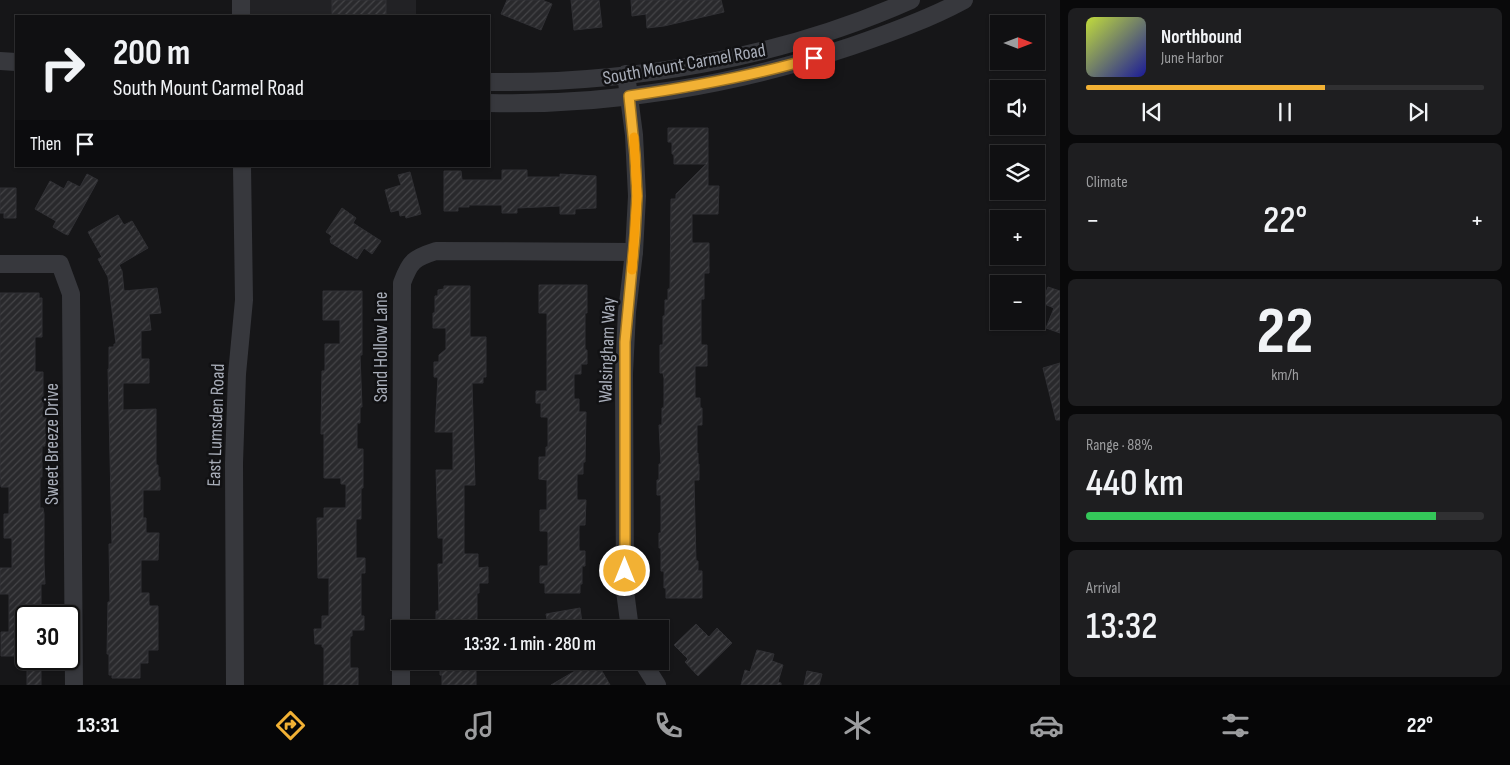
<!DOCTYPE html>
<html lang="en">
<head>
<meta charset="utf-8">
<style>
  body { margin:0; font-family:"Sofia Sans Condensed",sans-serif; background:#1e1e20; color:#f1f3f6; height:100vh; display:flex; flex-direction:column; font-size:19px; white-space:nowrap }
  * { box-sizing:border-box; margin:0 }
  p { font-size:16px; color:#9c9d9f }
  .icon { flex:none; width:28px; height:28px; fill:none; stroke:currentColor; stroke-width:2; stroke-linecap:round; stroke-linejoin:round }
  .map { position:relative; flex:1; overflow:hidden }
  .sheet { display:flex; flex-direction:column; gap:8px; padding:8px; background:#09090a; width:450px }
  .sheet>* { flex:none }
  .hud { position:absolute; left:15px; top:15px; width:475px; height:152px; border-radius:0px; box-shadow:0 1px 4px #0004,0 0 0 1px #303032; background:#101012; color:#f1f3f6; overflow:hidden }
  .needle { width:32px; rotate:90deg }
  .tools { position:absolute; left:990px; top:15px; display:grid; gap:10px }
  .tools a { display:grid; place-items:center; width:55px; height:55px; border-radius:0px; background:#101012; box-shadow:0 1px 4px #0004,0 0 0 1px #303032; font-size:25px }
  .speed { position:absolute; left:15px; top:605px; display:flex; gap:10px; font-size:25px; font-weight:700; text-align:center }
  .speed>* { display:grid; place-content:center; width:65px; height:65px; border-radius:50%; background:#101012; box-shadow:0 1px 4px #0004,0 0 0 1px #303032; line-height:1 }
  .speed .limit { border:2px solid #111; border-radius:8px; background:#fff; color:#111 }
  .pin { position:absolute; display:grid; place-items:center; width:42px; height:42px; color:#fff; margin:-21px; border-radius:10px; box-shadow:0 2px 8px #0006 }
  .me { position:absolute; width:55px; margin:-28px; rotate:0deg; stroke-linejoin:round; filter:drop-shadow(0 0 4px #0008) }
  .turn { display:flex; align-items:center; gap:18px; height:105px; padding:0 15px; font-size:22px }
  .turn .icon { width:65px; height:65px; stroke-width:2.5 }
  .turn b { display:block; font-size:35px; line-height:42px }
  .then { display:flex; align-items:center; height:48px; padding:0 15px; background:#0003; gap:10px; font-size:19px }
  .big { font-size:38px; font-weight:600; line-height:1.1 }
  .sheet .card { flex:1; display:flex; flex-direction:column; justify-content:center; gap:8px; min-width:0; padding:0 18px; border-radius:8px; background:#1e1e20 }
  .sheet .dial { align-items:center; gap:0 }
  .dial b { font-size:65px; line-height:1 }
  .song { display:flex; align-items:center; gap:15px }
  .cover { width:60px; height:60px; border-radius:8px; background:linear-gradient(135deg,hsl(70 70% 55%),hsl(240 70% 35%)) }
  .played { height:5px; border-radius:2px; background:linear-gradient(90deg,#f2b134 60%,#303032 60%) }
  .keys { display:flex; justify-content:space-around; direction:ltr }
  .heat { display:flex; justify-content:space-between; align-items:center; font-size:28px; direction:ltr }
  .charge { height:8px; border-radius:4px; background:linear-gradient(90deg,#34c759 88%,#303032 0) }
  .trip { position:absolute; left:391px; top:620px; width:278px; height:50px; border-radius:0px; background:#101012; box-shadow:0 1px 4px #0004,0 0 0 1px #303032; font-weight:600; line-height:50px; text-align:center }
  .dock { display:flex; height:80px; justify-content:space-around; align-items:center; background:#060607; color:#9c9d9f }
  .dock .icon { width:35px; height:35px }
  .dock .active { color:#f2b134 }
  .dock b { font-size:22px; color:#f1f3f6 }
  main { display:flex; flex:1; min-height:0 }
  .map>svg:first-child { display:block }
  .built { fill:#222225 }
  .building { fill:url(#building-hatch); stroke:#303034 }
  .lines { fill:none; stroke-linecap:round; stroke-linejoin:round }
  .minor { stroke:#37383d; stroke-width:18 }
  .route-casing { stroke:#9d7322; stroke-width:12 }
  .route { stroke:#f2b134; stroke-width:9 }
  .slow { stroke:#f59e0b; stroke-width:9 }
  .labels { text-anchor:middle; stroke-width:5; stroke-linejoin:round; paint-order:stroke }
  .street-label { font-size:19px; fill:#a8adb8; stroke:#111113 }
</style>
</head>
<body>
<main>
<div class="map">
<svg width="1060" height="685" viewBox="0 0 1060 685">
  <defs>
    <pattern id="building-hatch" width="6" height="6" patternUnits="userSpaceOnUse" patternTransform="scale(1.25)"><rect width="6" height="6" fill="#29292c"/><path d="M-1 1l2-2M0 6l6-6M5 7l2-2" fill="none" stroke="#454548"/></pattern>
  </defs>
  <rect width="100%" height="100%" fill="#161618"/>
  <rect class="built" x="250" y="0" width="166" height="16"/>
  <g class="building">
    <rect x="332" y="0" width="54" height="16"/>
    <polygon points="507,0 542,0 552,4 541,30 501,14"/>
    <polygon points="571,0 599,0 602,27 574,30"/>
    <polygon points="631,0 721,0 724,12 664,26 647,28 646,14 632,16"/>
    <polygon points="668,128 708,128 708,186 719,186 718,214 692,214 692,243 709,243 709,273 704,273 704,299 701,299 701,345 707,345 707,366 695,366 695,398 700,398 700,408 702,408 702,425 697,425 697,454 698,453 698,464 699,464 699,480 694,480 696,561 698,561 698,571 702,571 702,598 666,598 666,588 664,588 664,571 661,571 661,548 659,548 659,533 661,533 661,495 657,495 657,480 659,480 659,464 661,464 659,425 662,425 662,408 664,408 664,378 663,373 660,373 660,345 663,345 663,316 665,316 665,300 668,300 668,289 670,289 671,199 676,199 676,194 706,164 674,164 674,154 672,154 672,142 668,142"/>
    <polygon points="502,170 527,170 527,177 560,177 560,174 596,176 596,208 575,209 575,214 560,214 560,206 517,208 517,213 502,213 502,205 469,205 469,207 458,207 458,211 444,211 444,171 461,171 462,180 502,180"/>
    <polygon points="410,172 421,214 406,218 405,215 400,216 399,210 391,212 385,190 401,185 398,175"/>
    <polygon points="87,174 98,180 68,235 65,234 53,227 56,221 35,209 50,181 64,189 68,181 80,187"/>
    <polygon points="0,188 16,188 16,218 4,218 4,213 0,213"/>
    <polygon points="342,208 356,218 353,223 381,241 372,254 364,248 357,259 331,243 330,239 332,236 326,232"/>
    <polygon points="118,215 124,225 132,221 148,248 119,265 122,271 124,291 157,288 161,313 149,314 151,330 141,331 141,359 149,359 149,383 123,383 123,410 156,409 156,465 158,465 158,477 160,477 160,490 143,490 143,518 146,518 146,533 159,533 158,560 141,560 141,593 149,593 149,606 158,606 158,650 148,650 148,663 140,663 140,678 112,678 112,675 109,675 109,654 107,654 108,602 110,602 109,544 112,544 108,369 109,369 109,347 114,347 114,344 116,344 108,277 98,259 102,257 88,232"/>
    <polygon points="539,285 587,285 587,313 585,313 585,350 587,350 587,364 581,364 581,374 574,374 574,399 579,399 579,412 586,412 585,462 583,462 583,474 577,474 577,500 586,500 585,525 579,525 579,551 585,551 585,566 582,566 582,584 580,584 580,593 545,593 545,583 540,583 540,566 548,566 548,533 547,531 540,531 540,510 547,510 547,480 539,479 539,457 546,457 546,447 548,447 548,417 541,417 541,403 536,403 536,391 547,391 547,313 539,313"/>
    <polygon points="444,286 470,286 470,337 486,337 486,377 483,377 483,383 472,383 475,485 464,485 464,554 478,554 478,568 488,567 488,583 479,583 479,593 477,593 477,628 442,629 442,625 436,625 436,611 439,611 438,564 443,564 443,538 438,538 436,470 453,470 453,432 435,432 438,377 434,377 434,362 439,362 439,355 446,349 446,328 433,328 433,313 435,313 435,296 438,296 438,290 444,289"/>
    <polygon points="1048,287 1060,291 1060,333 1046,328 1054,308 1042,303"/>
    <polygon points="323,291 362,291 362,355 360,355 362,407 360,407 360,423 357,423 357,449 363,449 363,488 361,488 361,519 356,519 356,558 365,558 365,573 361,573 361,616 364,616 364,630 352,630 352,636 350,636 350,668 358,668 358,685 324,685 324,647 322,647 322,644 315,644 314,629 322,629 322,616 329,616 329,578 318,578 317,518 324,518 324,508 346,508 346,484 341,484 341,478 324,478 324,434 321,434 322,371 325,371 325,344 340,344 340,320 323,320"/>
    <polygon points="0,293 39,293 39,298 42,298 42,337 35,337 35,372 43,372 43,411 46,411 46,440 45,446 42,446 42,477 40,477 40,508 43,508 44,514 44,564 45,584 41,584 41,609 26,610 26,656 1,656 1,632 9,632 9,594 0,594 0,568 12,568 12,538 4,538 4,514 9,514 9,487 1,487 0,474"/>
    <polygon points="1060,363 1060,420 1056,420 1043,368"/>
    <polygon points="580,608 582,623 577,624 578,629 549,629 546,614"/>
    <polygon points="696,624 709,637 717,628 732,643 698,676 685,662 688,659 674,645"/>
    <polygon points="757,650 774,654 772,661 783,665 778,682 781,683 781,685 741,685 745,670 750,672"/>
    <rect x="27" y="659" width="14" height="26"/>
    <polygon points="440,661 476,661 476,685 442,685 442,675 440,675"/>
    <polygon points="592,661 596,661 610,685 551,685"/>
    <polygon points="807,671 822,674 819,685 804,685"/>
  </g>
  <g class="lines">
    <g class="minor">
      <polyline points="241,0 241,16"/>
      <polyline points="0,61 16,62"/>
      <polyline points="626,74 634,135 637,196 634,252 627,312 624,373 625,591 630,629"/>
      <path d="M489,82C630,84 781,58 911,0"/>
      <path d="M489,103C611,106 736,85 852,46C890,33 929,19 964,0"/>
      <polyline points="0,264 60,264 71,294 74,685"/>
      <path d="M401,629L402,283C410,261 414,258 436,251L634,252"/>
      <polyline points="642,661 657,685"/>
      <polyline points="235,685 234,463 237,374 244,300 242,166"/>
      <polyline points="401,685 401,661"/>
    </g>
  </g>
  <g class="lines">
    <defs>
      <path id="route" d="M625,571V342L635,235L637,196L635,155L629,96C691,87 753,76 814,58"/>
    </defs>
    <use href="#route" class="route-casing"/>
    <use href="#route" class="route"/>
    <polyline class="slow" points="632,270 637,196 634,137"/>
  </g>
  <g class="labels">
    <g class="street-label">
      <text transform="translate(684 63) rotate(-10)" y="7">South Mount Carmel Road</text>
      <text transform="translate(380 347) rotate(-90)" y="7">Sand Hollow Lane</text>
      <text transform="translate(606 350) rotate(-88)" y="7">Walsingham Way</text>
      <text transform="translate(215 425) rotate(-88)" y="7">East Lumsden Road</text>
      <text transform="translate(51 444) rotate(-90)" y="7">Sweet Breeze Drive</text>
    </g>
  </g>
</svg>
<div class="tools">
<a><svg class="needle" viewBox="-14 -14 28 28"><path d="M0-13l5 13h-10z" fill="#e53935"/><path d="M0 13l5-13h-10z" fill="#9c9d9f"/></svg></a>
<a><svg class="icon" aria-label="sound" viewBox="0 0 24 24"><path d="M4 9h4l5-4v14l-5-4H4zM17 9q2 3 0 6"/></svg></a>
<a><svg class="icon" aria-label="layers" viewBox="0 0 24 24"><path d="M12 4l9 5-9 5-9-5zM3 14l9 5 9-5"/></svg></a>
<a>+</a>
<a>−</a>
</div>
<div class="speed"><div class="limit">30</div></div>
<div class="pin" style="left:814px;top:58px;background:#d93025"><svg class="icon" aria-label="arrive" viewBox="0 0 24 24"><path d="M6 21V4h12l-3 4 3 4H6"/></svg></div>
<svg class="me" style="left:625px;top:571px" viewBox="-20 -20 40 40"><circle r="17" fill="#f2b134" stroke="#fff" stroke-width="3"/><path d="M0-11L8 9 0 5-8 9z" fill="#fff"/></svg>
<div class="trip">13:32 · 1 min · 280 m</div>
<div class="hud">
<div class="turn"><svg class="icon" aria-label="right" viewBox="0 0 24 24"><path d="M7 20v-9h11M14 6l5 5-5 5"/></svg><div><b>200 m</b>South Mount Carmel Road</div></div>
<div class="then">Then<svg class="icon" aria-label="arrive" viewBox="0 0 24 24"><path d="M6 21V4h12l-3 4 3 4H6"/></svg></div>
</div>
</div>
<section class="sheet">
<div class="card">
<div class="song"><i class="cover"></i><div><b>Northbound</b><p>June Harbor</p></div></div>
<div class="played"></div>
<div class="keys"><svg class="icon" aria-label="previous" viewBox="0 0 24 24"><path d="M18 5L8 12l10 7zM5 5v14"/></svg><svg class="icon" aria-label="pause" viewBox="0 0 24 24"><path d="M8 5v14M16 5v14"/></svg><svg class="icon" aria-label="next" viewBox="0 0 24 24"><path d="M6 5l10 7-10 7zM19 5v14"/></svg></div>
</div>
<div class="card"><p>Climate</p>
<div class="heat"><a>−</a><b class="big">22°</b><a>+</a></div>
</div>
<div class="card dial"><b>22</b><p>km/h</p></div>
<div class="card"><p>Range · 88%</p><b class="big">440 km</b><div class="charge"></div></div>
<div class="card"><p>Arrival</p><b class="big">13:32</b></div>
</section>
</main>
<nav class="dock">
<b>13:31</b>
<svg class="icon active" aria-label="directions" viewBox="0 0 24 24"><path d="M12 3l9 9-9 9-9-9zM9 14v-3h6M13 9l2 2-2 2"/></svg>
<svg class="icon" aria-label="music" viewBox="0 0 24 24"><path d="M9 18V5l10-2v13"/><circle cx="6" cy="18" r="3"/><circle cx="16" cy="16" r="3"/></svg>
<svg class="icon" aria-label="phone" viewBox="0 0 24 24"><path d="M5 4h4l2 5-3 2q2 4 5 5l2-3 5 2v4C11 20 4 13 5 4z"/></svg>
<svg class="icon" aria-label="climate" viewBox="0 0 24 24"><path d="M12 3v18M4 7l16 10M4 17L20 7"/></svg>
<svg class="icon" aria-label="car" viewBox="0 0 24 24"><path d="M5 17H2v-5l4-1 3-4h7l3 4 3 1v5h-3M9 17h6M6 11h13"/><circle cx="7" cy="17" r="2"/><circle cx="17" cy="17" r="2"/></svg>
<svg class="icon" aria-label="filters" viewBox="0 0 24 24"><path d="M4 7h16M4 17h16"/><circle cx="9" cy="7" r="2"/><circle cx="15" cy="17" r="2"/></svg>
<b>22°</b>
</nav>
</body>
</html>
